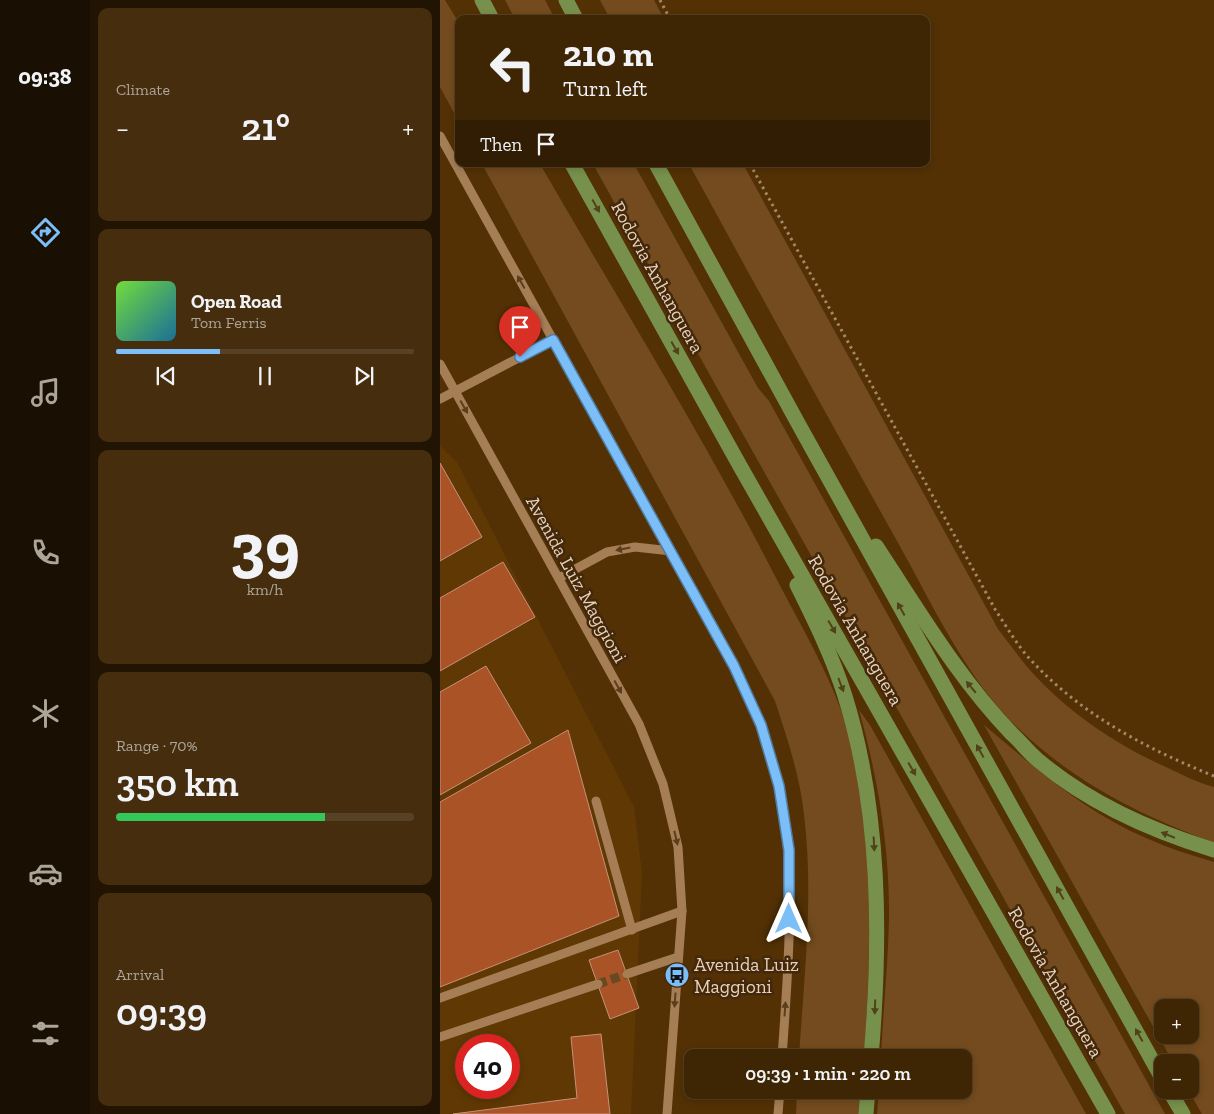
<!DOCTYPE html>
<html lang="en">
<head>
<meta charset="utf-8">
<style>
  body { margin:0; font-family:"Zilla Slab",serif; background:#452d0e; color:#f1f3f6; height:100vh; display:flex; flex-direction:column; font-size:19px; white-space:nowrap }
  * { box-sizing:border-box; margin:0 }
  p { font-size:16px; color:#ada59a }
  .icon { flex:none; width:28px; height:28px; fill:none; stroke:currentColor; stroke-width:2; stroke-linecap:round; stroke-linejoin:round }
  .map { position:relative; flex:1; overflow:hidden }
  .details { display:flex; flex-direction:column; gap:8px; padding:8px; background:#221402; width:350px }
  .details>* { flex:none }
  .hud { position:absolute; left:15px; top:15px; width:475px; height:152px; border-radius:10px; box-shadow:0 2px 8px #0003,0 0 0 1px #574226; background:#3e2504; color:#f1f3f6; overflow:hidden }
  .controls { position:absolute; left:714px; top:999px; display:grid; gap:10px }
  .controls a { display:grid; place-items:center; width:45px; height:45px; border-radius:10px; background:#3e2504; box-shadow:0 2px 8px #0003,0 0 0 1px #574226; font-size:25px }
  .speed { position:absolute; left:15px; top:1034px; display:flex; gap:10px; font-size:25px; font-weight:700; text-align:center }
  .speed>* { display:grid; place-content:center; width:65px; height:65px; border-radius:50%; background:#3e2504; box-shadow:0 2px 8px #0003,0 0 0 1px #574226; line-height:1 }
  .speed .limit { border:8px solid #d22; background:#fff; color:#111 }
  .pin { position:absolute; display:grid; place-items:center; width:42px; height:42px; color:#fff; margin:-51px -21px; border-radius:50% 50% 50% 0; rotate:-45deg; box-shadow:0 0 5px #0007 }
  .pin .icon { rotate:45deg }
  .me { position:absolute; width:55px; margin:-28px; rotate:0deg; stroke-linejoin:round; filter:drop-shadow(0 0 4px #0008) }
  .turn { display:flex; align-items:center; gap:18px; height:105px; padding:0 25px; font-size:22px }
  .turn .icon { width:65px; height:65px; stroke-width:2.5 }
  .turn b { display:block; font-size:35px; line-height:42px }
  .then { display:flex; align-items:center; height:48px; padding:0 25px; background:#0003; gap:10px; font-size:19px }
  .big { font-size:38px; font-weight:600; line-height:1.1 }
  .details .tile { flex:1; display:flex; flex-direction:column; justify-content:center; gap:8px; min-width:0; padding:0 18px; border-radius:10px; background:#452d0e }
  .details .dial { align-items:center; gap:0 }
  .dial b { font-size:65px; line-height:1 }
  .song { display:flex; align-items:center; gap:15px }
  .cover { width:60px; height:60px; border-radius:8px; background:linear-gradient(135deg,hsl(100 70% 55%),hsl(200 70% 35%)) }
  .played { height:5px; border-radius:2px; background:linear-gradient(90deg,#7bbef8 35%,#574226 35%) }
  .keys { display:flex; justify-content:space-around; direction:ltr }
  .heat { display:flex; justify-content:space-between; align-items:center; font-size:28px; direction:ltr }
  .charge { height:8px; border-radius:4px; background:linear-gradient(90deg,#34c759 70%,#574226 0) }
  .trip { position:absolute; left:244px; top:1049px; width:288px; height:50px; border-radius:10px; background:#3e2504; box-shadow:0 2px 8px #0003,0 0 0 1px #574226; font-weight:600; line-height:50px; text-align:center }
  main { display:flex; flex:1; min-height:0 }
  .menu { display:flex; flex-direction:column; width:90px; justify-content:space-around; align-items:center; background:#190f02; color:#ada59a }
  .menu .icon { width:35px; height:35px }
  .menu .on { color:#7bbef8 }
  .menu b { font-size:22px; color:#f1f3f6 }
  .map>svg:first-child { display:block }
  .built { fill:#603803; fill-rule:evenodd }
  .green { fill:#734b1e; fill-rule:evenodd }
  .building { fill:#a95326; stroke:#c69178 }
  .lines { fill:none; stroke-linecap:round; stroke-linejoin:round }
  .minor-tunnel { stroke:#694921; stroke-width:9; stroke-dasharray:9 4.5; stroke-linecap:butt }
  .path { stroke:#a38869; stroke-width:3; stroke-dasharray:2.5 4; stroke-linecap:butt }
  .minor { stroke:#a57e56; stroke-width:9 }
  .highway { stroke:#77914c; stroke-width:15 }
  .oneway { fill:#50431a }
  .oneway2 { fill:#5c3e1d }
  .route-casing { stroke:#507ca1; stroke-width:12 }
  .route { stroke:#7bbef8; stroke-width:9 }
  .labels { text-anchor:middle; stroke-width:5; stroke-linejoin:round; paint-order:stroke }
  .street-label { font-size:19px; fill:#e7d1bd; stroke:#43290a }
  .poi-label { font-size:19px; fill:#e7d1bd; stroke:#43290a; text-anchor:start }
</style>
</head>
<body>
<main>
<nav class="menu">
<b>09:38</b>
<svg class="icon on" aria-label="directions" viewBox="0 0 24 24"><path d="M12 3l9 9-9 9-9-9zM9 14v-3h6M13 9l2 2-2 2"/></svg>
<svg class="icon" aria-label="music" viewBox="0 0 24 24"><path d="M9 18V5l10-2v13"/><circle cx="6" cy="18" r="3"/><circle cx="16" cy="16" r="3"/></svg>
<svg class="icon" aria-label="phone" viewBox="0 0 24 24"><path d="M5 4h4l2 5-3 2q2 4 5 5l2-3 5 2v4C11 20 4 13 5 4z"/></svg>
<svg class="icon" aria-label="climate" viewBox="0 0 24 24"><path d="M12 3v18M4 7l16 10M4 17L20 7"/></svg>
<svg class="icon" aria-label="car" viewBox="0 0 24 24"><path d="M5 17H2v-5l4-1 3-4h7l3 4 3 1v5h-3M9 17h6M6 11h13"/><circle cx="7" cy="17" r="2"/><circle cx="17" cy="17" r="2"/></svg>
<svg class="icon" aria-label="filters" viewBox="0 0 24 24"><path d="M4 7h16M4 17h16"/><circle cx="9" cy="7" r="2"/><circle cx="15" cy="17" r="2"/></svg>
</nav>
<section class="details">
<div class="tile"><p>Climate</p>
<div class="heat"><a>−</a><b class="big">21°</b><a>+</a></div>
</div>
<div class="tile">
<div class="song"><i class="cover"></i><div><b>Open Road</b><p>Tom Ferris</p></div></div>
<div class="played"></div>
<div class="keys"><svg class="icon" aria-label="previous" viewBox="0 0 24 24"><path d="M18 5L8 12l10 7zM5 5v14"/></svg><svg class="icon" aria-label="pause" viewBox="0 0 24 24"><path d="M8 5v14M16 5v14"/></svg><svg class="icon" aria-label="next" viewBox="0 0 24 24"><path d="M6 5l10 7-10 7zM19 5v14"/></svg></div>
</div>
<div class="tile dial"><b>39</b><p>km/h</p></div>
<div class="tile"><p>Range · 70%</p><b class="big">350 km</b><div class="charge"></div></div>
<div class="tile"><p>Arrival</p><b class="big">09:39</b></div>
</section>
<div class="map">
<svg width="774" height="1114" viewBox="0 0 774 1114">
  <rect width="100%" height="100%" fill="#533105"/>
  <path class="built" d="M0,446L17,462L194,807L202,873L191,1114H0ZM26,1045H69V1088H26Z"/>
  <g class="green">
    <polygon points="0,0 5,0 19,23 19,122 0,87"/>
    <polygon points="65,0 105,0 115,19 75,19"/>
    <polygon points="160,0 214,0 224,19 170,19"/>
    <path d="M42,164H100C179,301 263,436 335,576C362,628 396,684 411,741C437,843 429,953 425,1057H359C364,977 374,895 364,815C360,776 347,738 335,701Z"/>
    <polygon points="153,164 194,164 318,388 329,401 725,1114 685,1114 286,404"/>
    <path d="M249,164H303L558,629C568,642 578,656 589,669C626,711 676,745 728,768C743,775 758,783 774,787V843C699,814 640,786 580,730C527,681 492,603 457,541C387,416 318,290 249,164Z"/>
    <path d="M419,710L430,725L646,1114H437L439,1090H522V1058L441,1057C443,1012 448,966 449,920C450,849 438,778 419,710Z"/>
    <path d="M544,725C594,767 645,812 706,838C728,848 751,855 774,862V1114H762L748,1090H750V1062H733ZM722,1008H750V1035H722Z"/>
    <polygon points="357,1090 423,1090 422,1114 356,1114"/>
  </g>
  <g class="building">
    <polygon points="0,463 42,537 0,561"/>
    <polygon points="63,562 95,617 0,671 0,598"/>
    <polygon points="46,666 91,743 0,795 0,692"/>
    <polygon points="128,730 179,916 0,987 0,802"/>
    <polygon points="178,950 199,1008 170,1019 149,960"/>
    <polygon points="161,1034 170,1114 13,1114 137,1098 131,1037"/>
  </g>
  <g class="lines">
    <polyline class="minor-tunnel" points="158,984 187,974"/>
    <g class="path">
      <polyline points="220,0 230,19"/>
      <path d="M310,164L556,611C567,627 577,645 589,658C640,714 705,748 774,776"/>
    </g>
    <g class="minor">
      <path d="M0,136L294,666C312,706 331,745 339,788C357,877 348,968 342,1058"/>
      <polyline points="0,364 199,724 223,784 238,847 242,911 227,1114"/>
      <polyline points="0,399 113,340"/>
      <polyline points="119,578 167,552 195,547 231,551"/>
      <polyline points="156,801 192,930"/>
      <polyline points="187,974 238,957"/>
      <polyline points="0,998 242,911"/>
      <polyline points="0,1037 158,984"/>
      <polyline points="338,1114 340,1090"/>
    </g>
    <g class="highway">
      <polyline points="42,0 52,19"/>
      <polyline points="126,0 136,19"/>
      <polyline points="132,164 300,466 668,1114"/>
      <polyline points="216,164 359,425 722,1078"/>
      <path d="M436,546C479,611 518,678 572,734C581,742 589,753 599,761C649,803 712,831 774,850"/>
      <path d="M357,585C375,621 393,658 405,696C441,812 441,938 431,1058"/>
      <polyline points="729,1090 743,1114"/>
      <polyline points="426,1114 428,1090"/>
    </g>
  </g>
  <defs><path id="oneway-solid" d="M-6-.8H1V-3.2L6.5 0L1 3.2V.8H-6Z" transform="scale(1.25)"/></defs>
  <g class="oneway">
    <use href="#oneway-solid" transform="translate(156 206) rotate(61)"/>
    <use href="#oneway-solid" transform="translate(235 348) rotate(61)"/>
    <use href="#oneway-solid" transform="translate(461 609) rotate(-119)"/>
    <use href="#oneway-solid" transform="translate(392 627) rotate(60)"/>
    <use href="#oneway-solid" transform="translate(401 685) rotate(69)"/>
    <use href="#oneway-solid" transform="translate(531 687) rotate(-130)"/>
    <use href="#oneway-solid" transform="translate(540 751) rotate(-119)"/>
    <use href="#oneway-solid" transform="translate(472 769) rotate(60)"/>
    <use href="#oneway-solid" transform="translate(728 835) rotate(-158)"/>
    <use href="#oneway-solid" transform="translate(434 844) rotate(87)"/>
    <use href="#oneway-solid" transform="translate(620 893) rotate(-119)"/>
    <use href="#oneway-solid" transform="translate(435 1007) rotate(92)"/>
    <use href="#oneway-solid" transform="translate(699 1035) rotate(-119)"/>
  </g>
  <g class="oneway2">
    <use href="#oneway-solid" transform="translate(81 282) rotate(-119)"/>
    <use href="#oneway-solid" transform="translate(24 407) rotate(61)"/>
    <use href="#oneway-solid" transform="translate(183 549) rotate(169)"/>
    <use href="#oneway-solid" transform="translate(178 687) rotate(61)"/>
    <use href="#oneway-solid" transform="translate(236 838) rotate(77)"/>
    <use href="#oneway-solid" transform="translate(235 1000) rotate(94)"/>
    <use href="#oneway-solid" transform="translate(345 1009) rotate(-86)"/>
  </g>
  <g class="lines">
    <defs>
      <polyline id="route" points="80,357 113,340 294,666 321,725 339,786 349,850 349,919"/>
    </defs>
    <use href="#route" class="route-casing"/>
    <use href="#route" class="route"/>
  </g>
  <defs>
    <symbol id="bus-disc" viewBox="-11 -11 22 22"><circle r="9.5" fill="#7bbef8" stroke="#43290a"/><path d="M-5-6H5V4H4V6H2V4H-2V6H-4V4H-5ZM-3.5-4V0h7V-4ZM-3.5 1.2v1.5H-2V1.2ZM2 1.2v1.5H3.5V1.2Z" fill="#111"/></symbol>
  </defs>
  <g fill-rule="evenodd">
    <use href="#bus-disc" x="223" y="961" width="28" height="28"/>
  </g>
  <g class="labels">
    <g class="street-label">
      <text transform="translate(218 277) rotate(61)" y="7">Rodovia Anhanguera</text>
      <text transform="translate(137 579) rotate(61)" y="7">Avenida Luiz Maggioni</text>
      <text transform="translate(416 630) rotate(60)" y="7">Rodovia Anhanguera</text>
      <text transform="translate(616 982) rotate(60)" y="7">Rodovia Anhanguera</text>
    </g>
    <g class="poi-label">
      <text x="254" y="971">Avenida Luiz<tspan x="254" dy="22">Maggioni</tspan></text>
    </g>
  </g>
</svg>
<div class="controls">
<a>+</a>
<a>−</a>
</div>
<div class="speed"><div class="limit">40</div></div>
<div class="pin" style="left:80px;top:357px;background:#d93025"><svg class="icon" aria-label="arrive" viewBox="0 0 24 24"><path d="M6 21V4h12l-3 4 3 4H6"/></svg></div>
<svg class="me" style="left:349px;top:919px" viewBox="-20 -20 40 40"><path d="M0-17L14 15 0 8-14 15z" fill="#7bbef8" stroke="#fff" stroke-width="4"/></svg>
<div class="trip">09:39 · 1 min · 220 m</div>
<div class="hud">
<div class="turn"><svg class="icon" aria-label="left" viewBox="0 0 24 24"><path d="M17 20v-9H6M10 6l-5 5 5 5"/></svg><div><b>210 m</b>Turn left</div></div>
<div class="then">Then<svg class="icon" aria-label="arrive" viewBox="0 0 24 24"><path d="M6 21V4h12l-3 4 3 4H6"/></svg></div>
</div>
</div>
</main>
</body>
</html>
